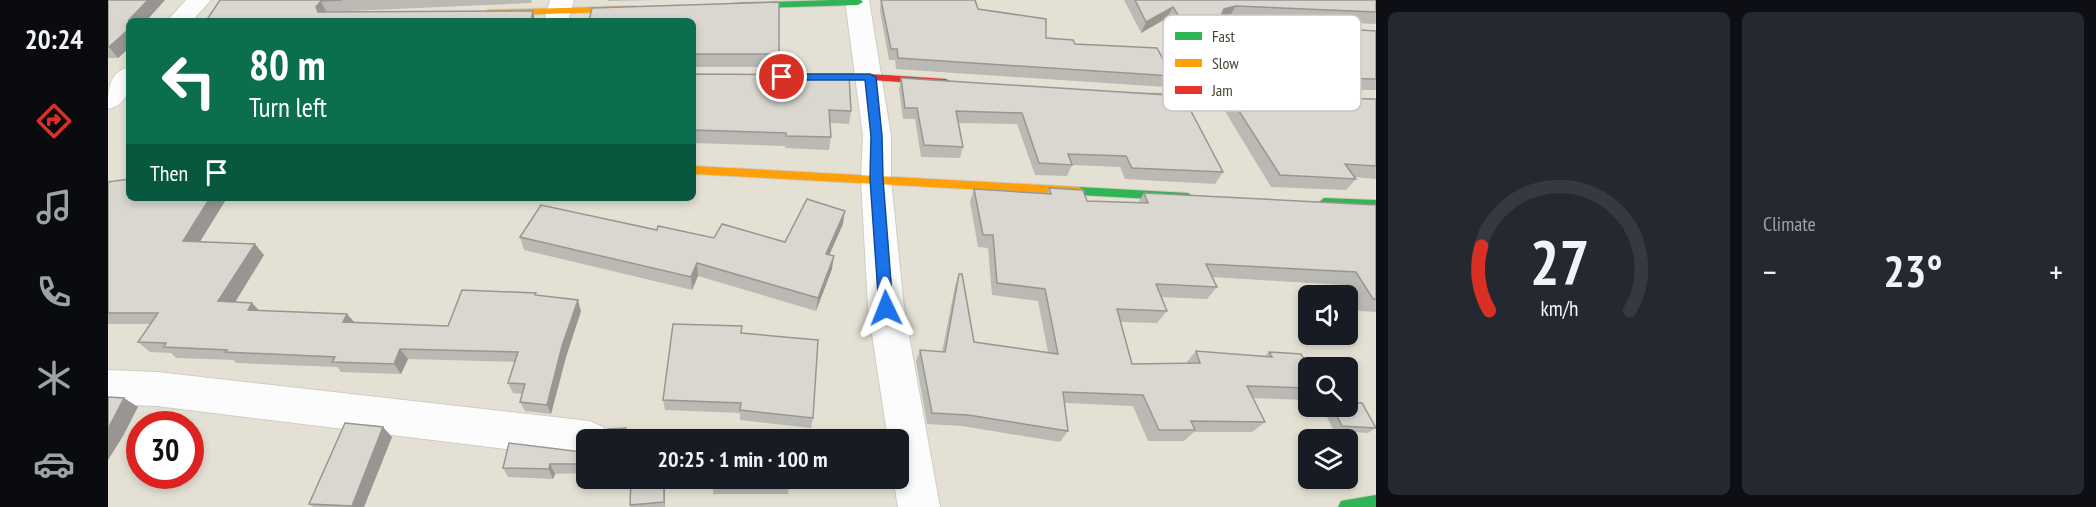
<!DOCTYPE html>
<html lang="en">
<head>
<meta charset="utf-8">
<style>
  body { margin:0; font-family:"PT Sans Narrow",sans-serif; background:#242831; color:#f1f3f6; height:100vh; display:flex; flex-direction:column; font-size:22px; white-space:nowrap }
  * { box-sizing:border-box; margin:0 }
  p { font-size:20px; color:#9ea1a6 }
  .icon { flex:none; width:33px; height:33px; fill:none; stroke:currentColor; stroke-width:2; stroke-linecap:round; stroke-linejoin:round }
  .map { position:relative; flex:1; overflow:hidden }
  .sheet { display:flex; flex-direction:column; gap:12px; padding:12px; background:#0d0f14; width:720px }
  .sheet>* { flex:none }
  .top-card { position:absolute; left:18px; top:18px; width:570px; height:183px; border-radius:9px; box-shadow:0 3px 9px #0003; background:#0b6e4f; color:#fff; overflow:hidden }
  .tools { position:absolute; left:1190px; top:285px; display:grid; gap:12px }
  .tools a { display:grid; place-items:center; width:60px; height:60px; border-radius:9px; background:#171b24; box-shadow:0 3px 9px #0003; font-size:30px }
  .speed { position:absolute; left:18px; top:411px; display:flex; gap:12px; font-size:30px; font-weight:700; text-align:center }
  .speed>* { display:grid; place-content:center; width:78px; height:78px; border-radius:50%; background:#171b24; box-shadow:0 3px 9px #0003; line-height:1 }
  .speed .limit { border:9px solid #d22; background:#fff; color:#111 }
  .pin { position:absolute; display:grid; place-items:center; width:51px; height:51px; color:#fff; margin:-26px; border:3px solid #fff; border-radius:50%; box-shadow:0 2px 6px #0007 }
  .me { position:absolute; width:66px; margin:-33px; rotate:358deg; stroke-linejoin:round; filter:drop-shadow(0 0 4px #0008) }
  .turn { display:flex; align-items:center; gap:21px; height:126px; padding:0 24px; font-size:27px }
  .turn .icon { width:78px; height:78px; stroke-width:2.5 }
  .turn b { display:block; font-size:42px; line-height:51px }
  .then { display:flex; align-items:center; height:57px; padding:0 24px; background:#0003; gap:12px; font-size:22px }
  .big { font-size:45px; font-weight:700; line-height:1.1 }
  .sheet .tile { flex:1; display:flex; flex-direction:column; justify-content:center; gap:9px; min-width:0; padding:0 21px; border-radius:9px; background:#242831 }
  .sheet .dial { align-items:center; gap:0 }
  .dial svg { height:156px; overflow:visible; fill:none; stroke:#363941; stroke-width:7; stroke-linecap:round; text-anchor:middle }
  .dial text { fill:#f1f3f6; stroke:none }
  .heat { display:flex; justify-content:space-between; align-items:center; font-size:33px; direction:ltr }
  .sheet .tiles { flex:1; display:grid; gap:12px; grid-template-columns:repeat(2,1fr) }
  .trip { position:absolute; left:468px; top:429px; width:333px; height:60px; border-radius:9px; background:#171b24; box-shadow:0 3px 9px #0003; font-weight:700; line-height:60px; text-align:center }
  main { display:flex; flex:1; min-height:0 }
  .dock { display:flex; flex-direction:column; width:108px; justify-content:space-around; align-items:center; background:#090b0e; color:#9ea1a6 }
  .dock .icon { width:42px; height:42px }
  .dock .active { color:#d93025 }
  .dock b { font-size:27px; color:#f1f3f6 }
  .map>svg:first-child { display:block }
  .residential { fill:#e4e1d4; fill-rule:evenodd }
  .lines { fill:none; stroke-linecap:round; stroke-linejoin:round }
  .street-casing { stroke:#ceccc5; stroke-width:2 }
  .fast-casing { stroke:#cfcdbe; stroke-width:2 }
  .slow-casing { stroke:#cfcdbe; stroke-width:2 }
  .jam-casing { stroke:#cfcdbe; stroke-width:2 }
  .street { fill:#fdfcfc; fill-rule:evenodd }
  .fast { fill:#30b455; fill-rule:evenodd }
  .slow { fill:#ff9f0a; fill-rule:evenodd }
  .jam { fill:#e5322d; fill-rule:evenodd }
  .wall { fill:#bbb9b3 }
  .shaded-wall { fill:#989692 }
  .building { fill:#d9d7d0; stroke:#989692; stroke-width:1.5 }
  .route { fill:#1a73e8; stroke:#114b97; stroke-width:1.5 }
  .key { fill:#fff; stroke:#c7c6c2; stroke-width:1.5 }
  .key-label { font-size:16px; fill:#454133 }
</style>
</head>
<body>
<main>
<nav class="dock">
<b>20:24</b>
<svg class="icon active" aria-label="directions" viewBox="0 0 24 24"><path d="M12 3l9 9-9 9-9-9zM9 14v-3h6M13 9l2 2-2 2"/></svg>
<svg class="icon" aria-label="music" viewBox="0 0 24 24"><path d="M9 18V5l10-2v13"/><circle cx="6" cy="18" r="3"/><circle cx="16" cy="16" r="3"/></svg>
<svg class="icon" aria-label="phone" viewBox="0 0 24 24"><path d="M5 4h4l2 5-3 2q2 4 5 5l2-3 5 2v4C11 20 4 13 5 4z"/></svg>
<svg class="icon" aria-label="climate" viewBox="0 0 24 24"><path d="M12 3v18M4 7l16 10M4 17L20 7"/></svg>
<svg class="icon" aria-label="car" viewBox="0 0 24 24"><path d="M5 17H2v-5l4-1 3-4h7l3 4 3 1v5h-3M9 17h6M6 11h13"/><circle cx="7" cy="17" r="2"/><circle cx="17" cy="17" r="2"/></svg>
</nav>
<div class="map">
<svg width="1268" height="507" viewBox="0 0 1268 507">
  <rect width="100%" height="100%" fill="#f0eee8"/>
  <path class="residential" d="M0,0H1268V507H0ZM21,21H585V198H21ZM1200,296H1239V334H1200ZM1200,368H1239V406H1200ZM32,424H82V476H32ZM478,440H790V478H478ZM1200,440H1239V478H1200Z"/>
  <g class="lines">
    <defs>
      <g id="street">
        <polygon points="78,0 103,0 84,21 59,21"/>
        <polygon points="442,0 466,0 460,21 436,21"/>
        <polygon points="737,0 761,0 783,136 783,179 796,308 832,507 790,507 785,478 790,478 790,440 780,440 760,308 753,179 755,136"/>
        <path d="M21,67C21,86 22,104 0,109C0,90 0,73 21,67Z"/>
        <polygon points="0,370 49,372 481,421 495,427 501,440 478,440 478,459 49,406 0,404"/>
      </g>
      <g id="fast">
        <polygon points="724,0 753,0 755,2 750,5 626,9 621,6 626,3"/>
        <polygon points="971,187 1080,193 1086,197 1080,201 971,195 965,191"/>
        <polygon points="1216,198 1268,200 1268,210 1212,206 1210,203"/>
        <polygon points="1268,495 1268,507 1230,507 1233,501"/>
      </g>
      <g id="slow">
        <polygon points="526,6 529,7 529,11 380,16 375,13 380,10"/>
        <polygon points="1030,93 1167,95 1172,98 1167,101 1026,98 1026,94"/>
        <polygon points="585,166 971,187 977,191 971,195 585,174"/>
      </g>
      <polygon id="jam" points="695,74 762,74 838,79 843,82 838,85 762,80 691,79 690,77"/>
    </defs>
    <use href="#street" class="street-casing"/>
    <use href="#fast" class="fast-casing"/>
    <use href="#slow" class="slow-casing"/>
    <use href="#jam" class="jam-casing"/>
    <use href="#street" class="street"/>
    <use href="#fast" class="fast"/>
    <use href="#slow" class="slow"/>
    <use href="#jam" class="jam"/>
  </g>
  <g class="wall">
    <polygon points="0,0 57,0 38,21 21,21 21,48 10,58 0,58"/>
    <polygon points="112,0 424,0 423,3 218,12 425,11 427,21 98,21"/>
    <polygon points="500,0 548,0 500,1"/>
    <polygon points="773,0 870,9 938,38 967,44 1064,76 1058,87 788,69 787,60 781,60 772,11"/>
    <polygon points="1016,0 1268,0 1268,24 1121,17 1115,18 1117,21 1268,31 1268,90 1102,88 1059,18 1033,33"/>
    <polygon points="585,21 671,54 670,67 585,67"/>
    <polygon points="585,74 743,111 741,124 722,123 723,137 721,150 677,148 677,146 585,143"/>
    <polygon points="793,78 1115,172 1107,184 1017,179 1012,167 964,165 959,176 927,175 909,124 850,123 855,147 852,158 813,157 807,119 795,119 791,89"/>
    <polygon points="1122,97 1268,99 1268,179 1246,177 1248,179 1238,190 1163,187 1115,108"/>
    <polygon points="0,182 92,242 156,255 127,302 144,303 151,310 246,323 340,326 429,296 473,311 458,357 443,414 417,411 412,402 414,394 405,393 400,383 407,362 300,359 293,374 233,372 229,367 128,363 126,360 68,358 63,353 42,352 30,342 42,324 0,324"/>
    <polygon points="941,188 979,201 1030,203 1036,193 1268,205 1268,312 1251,311 1235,285 1104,277 1109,287 1099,299 1053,297 1059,311 1049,323 1012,322 1024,364 1078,363 1088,351 1157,356 1161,352 1200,368 1200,398 1198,400 1145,398 1157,422 1144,432 1086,432 1076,441 1040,441 1025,406 957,403 960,431 952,442 854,426 819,424 808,361 812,350 834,352 847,286 851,274 866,342 940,352 930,301 884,295 880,248 870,247 862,202 866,189 939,193"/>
    <polygon points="131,198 170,198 169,200"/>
    <polygon points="735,224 721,255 724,269 708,311 590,276 584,290 416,250 412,237 549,230 606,238 677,242"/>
    <polygon points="634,333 705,418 703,428 632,420 632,413 557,410 555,400"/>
    <polygon points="1239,406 1268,428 1260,433 1226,431 1214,407"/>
    <polygon points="518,428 520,440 478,440 478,473 447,474 445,479 400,477 395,468 401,443 474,452 476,450 477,433 498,433 500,429"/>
    <polygon points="284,437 256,507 205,507 201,504"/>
    <polygon points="523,478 557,478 557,507 523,507 522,505"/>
    <polygon points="605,485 681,485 680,494 605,494"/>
  </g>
  <g class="shaded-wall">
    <polygon points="40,0 57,0 38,21 21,21 21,20"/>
    <polygon points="213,1 218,12 213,18 208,7"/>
    <polygon points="1128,6 1121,17 1110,20 1116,9"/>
    <polygon points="1065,7 1059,18 1033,33 1038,22"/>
    <polygon points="425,11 427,21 423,21"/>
    <polygon points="21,29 21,48 10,58 1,47"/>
    <polygon points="102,198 119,198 85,253 75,241"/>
    <polygon points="737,211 735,224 716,267 718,254"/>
    <polygon points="147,244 156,255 121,312 110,301"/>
    <polygon points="726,256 724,269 708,311 710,298"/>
    <polygon points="589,263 590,276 584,290 583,277"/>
    <polygon points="470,300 473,311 458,357 443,414 439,405 454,346"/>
    <polygon points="144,303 154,314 140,310"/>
    <polygon points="239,314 248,324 235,322"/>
    <polygon points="292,349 300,359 293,374 286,364"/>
    <polygon points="16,398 30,407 15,436 0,460 0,429"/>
    <polygon points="275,427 284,437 256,507 245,507 244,506"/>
    <polygon points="518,428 521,438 520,440 517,440"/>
    <polygon points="442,464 447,474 445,479 441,469"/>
    <polygon points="556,478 557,478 557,507 556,502"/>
  </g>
  <g class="building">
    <polygon points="0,0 40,0 21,20 30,21 21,21 21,29 1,47 0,47"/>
    <polygon points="112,0 234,0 213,1 208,7 210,12 425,11 423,21 98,21"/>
    <polygon points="773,0 867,0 870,9 938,19 938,38 965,40 967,44 1049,48 1064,76 790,58 789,49 783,49"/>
    <polygon points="1027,0 1268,0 1268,12 1128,6 1116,9 1113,16 1117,21 1268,31 1268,79 1109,76 1065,7 1038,22"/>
    <polygon points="671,2 671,54 585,54 585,21 481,21 484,8"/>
    <polygon points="585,74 741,75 743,111 721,110 723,137 678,136 678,133 585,130"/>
    <polygon points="793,78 1075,96 1115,172 1024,168 1018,156 960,154 964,165 931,163 914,113 848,111 855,147 816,145 809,108 797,108"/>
    <polygon points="1122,97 1268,99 1268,166 1237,164 1248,179 1172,175"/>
    <polygon points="21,179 21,198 102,198 75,241 147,244 110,301 144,303 140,310 239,314 235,322 340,326 354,290 428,293 427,295 470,300 454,346 439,405 412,402 417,384 400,383 410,352 292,349 286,364 224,362 227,357 117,352 119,350 56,347 58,343 30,342 50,313 0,313 0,182"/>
    <polygon points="941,188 975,190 979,201 1040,203 1036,193 1268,205 1268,299 1265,299 1248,272 1098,264 1109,287 1048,284 1059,311 1009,309 1024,364 1092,363 1088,351 1164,357 1161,352 1193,354 1201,368 1200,368 1200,388 1139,386 1157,422 1083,421 1087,430 1051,430 1035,395 955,392 960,431 860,415 824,413 812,350 837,352 851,274 854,274 866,342 950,354 937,289 889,283 885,235 875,235 866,189 943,194"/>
    <polygon points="699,199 737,211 718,254 726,256 710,298 589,263 583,277 412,237 433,205 549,230 550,226 606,238 614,224 677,242"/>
    <polygon points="565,324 634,326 633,333 710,340 705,418 632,410 633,403 555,400"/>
    <polygon points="0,397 16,398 0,429"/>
    <polygon points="1239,402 1254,403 1268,428 1234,426 1224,406 1239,406"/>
    <polygon points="237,423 275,427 244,506 201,504"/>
    <polygon points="518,428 517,440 478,440 478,464 442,464 441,469 395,468 401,443 474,452 476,450 477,433 498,433 500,429"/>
    <polygon points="523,478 556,478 556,502 522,505"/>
    <rect x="605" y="478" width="76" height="7"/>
  </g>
  <polygon class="route" points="670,74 762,74 768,77 774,136 775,179 785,308 783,312 773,312 771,308 762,179 763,136 757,80 674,80 668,77"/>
  <rect x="1055" y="15" width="198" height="96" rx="9" class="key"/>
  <rect x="1067" y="32" width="27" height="8" fill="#30b455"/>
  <rect x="1067" y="59" width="27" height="8" fill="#ff9f0a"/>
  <rect x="1067" y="86" width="27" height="8" fill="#e5322d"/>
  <g class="key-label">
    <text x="1104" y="42">Fast</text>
    <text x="1104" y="69">Slow</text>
    <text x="1104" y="96">Jam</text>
  </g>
</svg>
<div class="tools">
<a><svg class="icon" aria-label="sound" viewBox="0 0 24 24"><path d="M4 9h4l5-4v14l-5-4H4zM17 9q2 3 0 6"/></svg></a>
<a><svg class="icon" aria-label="search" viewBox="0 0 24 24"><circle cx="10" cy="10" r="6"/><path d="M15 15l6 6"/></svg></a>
<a><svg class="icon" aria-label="layers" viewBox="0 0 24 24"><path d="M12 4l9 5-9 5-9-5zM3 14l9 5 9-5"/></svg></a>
</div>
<div class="speed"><div class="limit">30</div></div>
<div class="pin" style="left:674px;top:77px;background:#d93025"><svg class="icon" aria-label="arrive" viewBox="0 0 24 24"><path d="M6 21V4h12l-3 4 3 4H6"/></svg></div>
<svg class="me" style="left:778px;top:308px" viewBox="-20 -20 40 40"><path d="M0-17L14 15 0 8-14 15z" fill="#1a73e8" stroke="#fff" stroke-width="4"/></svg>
<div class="trip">20:25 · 1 min · 100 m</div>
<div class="top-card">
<div class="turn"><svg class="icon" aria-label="left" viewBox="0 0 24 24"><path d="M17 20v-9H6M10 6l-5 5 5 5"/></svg><div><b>80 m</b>Turn left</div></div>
<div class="then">Then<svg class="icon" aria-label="arrive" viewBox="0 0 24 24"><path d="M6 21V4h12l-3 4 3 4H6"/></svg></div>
</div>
</div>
<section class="sheet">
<div class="tiles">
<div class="tile dial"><svg viewBox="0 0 100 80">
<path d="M14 69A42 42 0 1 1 86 69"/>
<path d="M14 69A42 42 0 0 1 10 36" stroke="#d93025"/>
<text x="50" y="56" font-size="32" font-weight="700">27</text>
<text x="50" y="72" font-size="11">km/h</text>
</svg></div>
<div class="tile"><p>Climate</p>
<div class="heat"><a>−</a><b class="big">23°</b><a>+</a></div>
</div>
</div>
</section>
</main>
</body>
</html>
